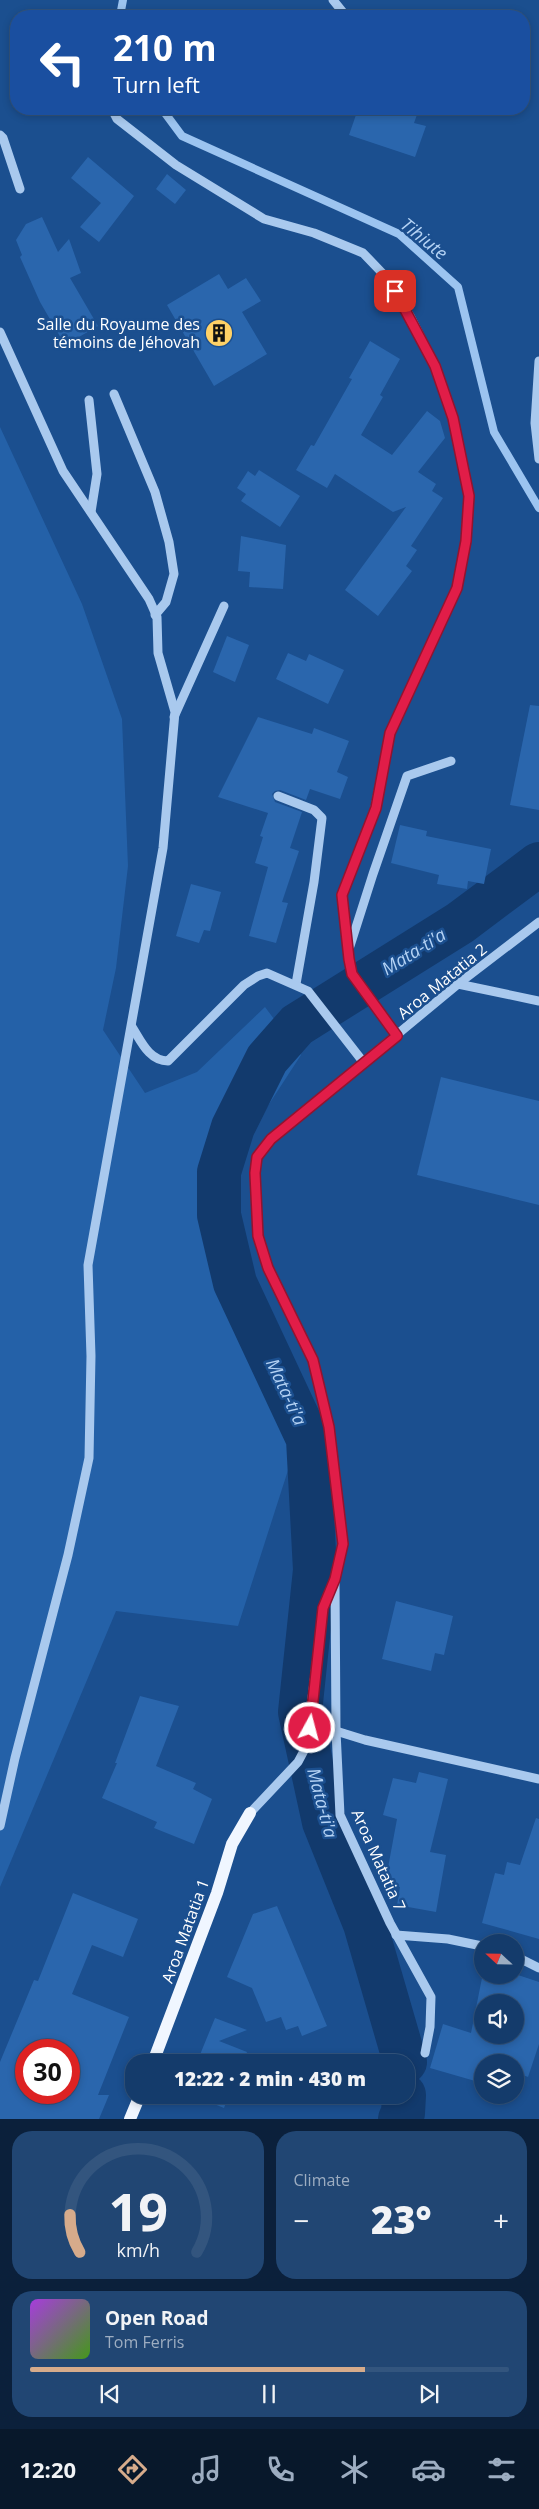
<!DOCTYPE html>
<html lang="en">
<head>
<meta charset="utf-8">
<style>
  body { margin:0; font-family:"Open Sans",sans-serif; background:#214673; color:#f1f3f6; height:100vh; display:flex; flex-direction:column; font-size:19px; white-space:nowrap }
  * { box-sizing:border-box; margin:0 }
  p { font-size:16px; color:#9dadc1 }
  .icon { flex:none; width:28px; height:28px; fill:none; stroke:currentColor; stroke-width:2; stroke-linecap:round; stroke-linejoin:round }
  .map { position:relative; height:2119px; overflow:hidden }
  .drawer { display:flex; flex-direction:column; gap:12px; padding:12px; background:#0b203b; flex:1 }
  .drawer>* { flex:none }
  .top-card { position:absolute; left:10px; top:10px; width:520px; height:105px; border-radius:20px; box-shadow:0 2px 8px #0003,0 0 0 1px #33557e; background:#1a4fa0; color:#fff; overflow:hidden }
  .needle { width:32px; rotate:292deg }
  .fabs { position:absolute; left:474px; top:1934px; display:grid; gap:10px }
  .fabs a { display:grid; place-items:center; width:50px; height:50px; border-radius:50%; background:#143b6b; box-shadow:0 2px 8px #0003,0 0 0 1px #33557e; font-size:25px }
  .speed { position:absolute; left:15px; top:2039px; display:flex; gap:10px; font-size:25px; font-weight:700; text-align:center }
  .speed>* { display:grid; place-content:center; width:65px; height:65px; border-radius:50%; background:#143b6b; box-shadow:0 2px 8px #0003,0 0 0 1px #33557e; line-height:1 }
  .speed .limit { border:8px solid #d22; background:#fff; color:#111 }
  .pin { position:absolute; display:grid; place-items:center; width:42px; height:42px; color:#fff; margin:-21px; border-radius:10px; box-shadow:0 2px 8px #0006 }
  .me { position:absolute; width:55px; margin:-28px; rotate:7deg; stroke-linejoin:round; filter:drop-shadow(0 0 4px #0008) }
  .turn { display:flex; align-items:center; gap:18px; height:105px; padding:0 20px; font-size:22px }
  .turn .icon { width:65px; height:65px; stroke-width:2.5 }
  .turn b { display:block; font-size:35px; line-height:42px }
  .big { font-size:38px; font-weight:800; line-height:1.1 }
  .drawer .card { flex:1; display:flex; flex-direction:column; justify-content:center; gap:8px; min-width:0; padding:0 18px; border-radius:20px; background:#214673 }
  .drawer .dial { align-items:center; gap:0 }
  .dial svg { height:130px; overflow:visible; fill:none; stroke:#33557e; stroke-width:7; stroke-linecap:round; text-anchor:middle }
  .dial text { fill:#f1f3f6; stroke:none }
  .song { display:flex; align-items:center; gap:15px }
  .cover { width:60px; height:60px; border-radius:8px; background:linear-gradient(135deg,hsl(280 70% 55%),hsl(100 70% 35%)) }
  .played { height:5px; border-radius:2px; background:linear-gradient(90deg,#d6ab8b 70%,#33557e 70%) }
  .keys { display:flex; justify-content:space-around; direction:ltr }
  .heat { display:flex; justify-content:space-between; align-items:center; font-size:28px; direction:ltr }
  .drawer .tiles { flex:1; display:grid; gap:12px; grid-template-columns:1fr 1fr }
  .card:last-child { grid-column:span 2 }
  .trip { position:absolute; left:125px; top:2054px; width:290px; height:50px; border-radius:20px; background:#143b6b; box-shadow:0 2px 8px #0003,0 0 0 1px #33557e; font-weight:800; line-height:50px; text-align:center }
  .menu { display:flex; height:80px; justify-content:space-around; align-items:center; background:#08182b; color:#9dadc1 }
  .menu .icon { width:35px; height:35px }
  .menu .active { color:#d6ab8b }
  .menu b { font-size:22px; color:#f1f3f6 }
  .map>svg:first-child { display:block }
  .green { fill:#2461a8 }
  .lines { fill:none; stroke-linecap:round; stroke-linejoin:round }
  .stream { stroke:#9cc4f0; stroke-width:8 }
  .river { stroke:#123a6d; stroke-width:44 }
  .building { fill:#2a66ad; fill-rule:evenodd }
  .minor { stroke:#a9c9ee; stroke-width:9 }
  .major { stroke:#f0f6ff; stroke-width:12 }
  .route-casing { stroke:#92132f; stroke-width:12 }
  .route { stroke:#e11d48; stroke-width:9 }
  .labels { text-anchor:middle; stroke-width:5; stroke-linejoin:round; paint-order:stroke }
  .poi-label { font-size:16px; fill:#fff; stroke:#1b4f8f; text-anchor:end }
  .street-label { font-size:16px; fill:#fff; stroke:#1b4f8f }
  .water-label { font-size:18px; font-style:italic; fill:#b5d3f5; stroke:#1b4f8f }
</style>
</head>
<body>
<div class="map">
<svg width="539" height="2119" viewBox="0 0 539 2119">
  <rect width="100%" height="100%" fill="#1b4f8f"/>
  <polygon class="green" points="0,427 82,604 122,719 128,866 116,968 103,1030 145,1093 197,1072 265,1007 301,1055 238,1152 234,1183 244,1257 277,1322 308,1408 238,1626 116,1611 0,1887"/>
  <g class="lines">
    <g class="stream">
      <polyline points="120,16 123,0"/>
      <polyline points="162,109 182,136 399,234 458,287 494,432 539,508"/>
    </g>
    <g class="river">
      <polyline points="405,2062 365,1924 324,1822 300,1712 315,1570 308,1439 235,1283 219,1215 219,1172 233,1127 267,1059 297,1025 460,923 539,864"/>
      <polyline points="400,2119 403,2113 404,2095"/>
    </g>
  </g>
  <g class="building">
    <polygon points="358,109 419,109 414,123 426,126 415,157 349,135"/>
    <polygon points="88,157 134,196 99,242 80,227 101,203 71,178"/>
    <polygon points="167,174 186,190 175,204 156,189"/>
    <polygon points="42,217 58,252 69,239 81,273 70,278 98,326 65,345 40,302 20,257 22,255 16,240 26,224"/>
    <polygon points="219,274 228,289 246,278 261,301 242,312 267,354 214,386 167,305"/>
    <polygon points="370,341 400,359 380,395 383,397 361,435 392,455 427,411 440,421 445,438 418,472 436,484 432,491 443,498 411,546 417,550 406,566 412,571 378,616 345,590 406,507 393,512 335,474 327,488 296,470 311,445 314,446 352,379 349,378"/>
    <polygon points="259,470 300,496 280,527 241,501 246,494 237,488 248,471 255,476"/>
    <polygon points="241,536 286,545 283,589 249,587 250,572 238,571"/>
    <polygon points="227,636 249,645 235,682 213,672"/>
    <polygon points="288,653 306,661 309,654 344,670 328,704 276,679"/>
    <polygon points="530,705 539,706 539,810 510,805"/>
    <polygon points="258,717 312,734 314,728 349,741 337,772 348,777 340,799 310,789 306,800 280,790 275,791 272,794 275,802 302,812 290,848 299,851 282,902 288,903 276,943 249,936 268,867 255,863 263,837 260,836 268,813 218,797"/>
    <polygon points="400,825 427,831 426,836 491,849 484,884 468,881 467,889 437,884 439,875 391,863"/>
    <polygon points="191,884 221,892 210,931 204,930 199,943 176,936"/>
    <polygon points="441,1077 539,1101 539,1205 417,1175"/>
    <polygon points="396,1601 453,1616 444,1655 435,1653 431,1671 382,1659"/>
    <polygon points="140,1696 179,1706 156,1766 196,1783 193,1789 212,1799 194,1844 154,1828 157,1822 102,1798 117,1763 115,1763"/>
    <polygon points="419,1772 448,1779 430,1852 446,1855 436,1912 397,1905 400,1887 385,1884 397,1819 383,1815 393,1778 416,1783"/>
    <polygon points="536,1818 539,1819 539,1939 482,1923 495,1873 504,1875 507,1862 520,1865"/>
    <path d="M73,1893L138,1919L123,1957L92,1945L72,1994L129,2017L98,2095H109L99,2119H0V2062L34,1980L38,1981ZM26,2050H69V2092H26Z"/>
    <polygon points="277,1906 327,2026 302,2036 298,2026 286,2030 281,2017 266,2022 252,1988 227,1977 253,1914"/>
    <path d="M515,1974L539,1982V2044L528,2077L515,2072V2062L482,2061V2083L430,2068L443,2024L471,2033L482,1978L488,1980L490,1975ZM482,2002H515V2035H482Z"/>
    <polygon points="215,2018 247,2030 219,2041 247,2052 243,2062 197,2062"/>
    <polygon points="192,2095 229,2095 224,2108"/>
  </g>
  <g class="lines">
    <g class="minor">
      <polyline points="333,0 346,16"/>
      <polyline points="112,109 117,119 176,165 264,219 314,233 363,253 387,278 410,316 435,366 453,418 469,496 466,541 457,588 390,733 375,808 342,895 349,959 353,974 397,1036"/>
      <polyline points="0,135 3,138 20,189"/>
      <polyline points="0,332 63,471 149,599 157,617 158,653 175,712 163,848 88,1265 91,1356 89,1458 68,1555 15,1758 0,1826"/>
      <polyline points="539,361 535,423 539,459"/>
      <polyline points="114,394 155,492 169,542 174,574 166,602 155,615"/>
      <polyline points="89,400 97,474 91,512"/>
      <polyline points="174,717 224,606"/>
      <polyline points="278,796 314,810 322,818 314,882 296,984"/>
      <polyline points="350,946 373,874 407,776 451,761"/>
      <polyline points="458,984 539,1001"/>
      <path d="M132,1027C141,1041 149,1061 168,1061L244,985L258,976L267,973L308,991L364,1063"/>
      <polyline points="335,1583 336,1731 340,1815 390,1923 431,1997 430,2027 425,2053"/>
      <polyline points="336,1731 365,1740 539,1779"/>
      <polyline points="250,1813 298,1762 306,1747 323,1608 335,1579 343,1544 329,1427 313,1360 268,1268 258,1236 255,1173 257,1157 271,1139 458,984 539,922"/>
      <polyline points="396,1935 448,1939 482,1946"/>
      <polyline points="515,1956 539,1968"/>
    </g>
    <g class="major">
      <polyline points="153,2062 217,1893 232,1844 250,1813"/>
      <polyline points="130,2119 140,2095"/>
    </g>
  </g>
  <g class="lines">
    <defs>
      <polyline id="route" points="310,1728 323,1608 335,1579 343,1544 329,1427 313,1360 268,1268 258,1236 255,1173 257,1157 271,1139 397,1036 352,974 349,959 342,895 376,808 390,733 457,588 466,541 469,496 453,418 435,366 395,291"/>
    </defs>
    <use href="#route" class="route-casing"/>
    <use href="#route" class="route"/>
  </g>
  <defs>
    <symbol id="building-disc" viewBox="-11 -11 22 22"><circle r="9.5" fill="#ffd166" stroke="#1b4f8f"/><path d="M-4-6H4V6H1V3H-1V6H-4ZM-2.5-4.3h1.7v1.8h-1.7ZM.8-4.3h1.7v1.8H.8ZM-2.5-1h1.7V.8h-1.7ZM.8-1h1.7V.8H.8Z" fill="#111"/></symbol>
  </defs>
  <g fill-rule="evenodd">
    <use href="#building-disc" x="203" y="317" width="32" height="32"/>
  </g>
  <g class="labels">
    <g class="poi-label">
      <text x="200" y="330">Salle du Royaume des<tspan x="200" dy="18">témoins de Jéhovah</tspan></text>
    </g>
    <g class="street-label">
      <text transform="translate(442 981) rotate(-39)" y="6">Aroa Matatia 2</text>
      <text transform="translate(379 1860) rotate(66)" y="6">Aroa Matatia 7</text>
      <text transform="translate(185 1931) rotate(-70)" y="6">Aroa Matatia 1</text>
    </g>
    <g class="water-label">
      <text transform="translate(424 239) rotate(39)" y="6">Tihiute</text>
      <text transform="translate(414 952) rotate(-32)" y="6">Mata-ti'a</text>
      <text transform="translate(286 1392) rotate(65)" y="6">Mata-ti'a</text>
      <text transform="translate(322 1803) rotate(75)" y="6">Mata-ti'a</text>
    </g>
  </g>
</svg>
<div class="fabs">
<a><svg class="needle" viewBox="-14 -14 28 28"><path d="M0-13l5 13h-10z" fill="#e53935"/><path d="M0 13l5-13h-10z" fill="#9dadc1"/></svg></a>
<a><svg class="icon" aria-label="sound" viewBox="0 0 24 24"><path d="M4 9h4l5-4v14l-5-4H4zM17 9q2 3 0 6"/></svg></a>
<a><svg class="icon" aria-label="layers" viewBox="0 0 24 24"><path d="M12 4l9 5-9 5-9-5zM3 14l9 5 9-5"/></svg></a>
</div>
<div class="speed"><div class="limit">30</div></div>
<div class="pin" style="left:395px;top:291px;background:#d93025"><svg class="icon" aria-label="arrive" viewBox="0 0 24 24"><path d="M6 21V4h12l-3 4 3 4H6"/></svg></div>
<svg class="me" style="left:310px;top:1728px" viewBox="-20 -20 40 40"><circle r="17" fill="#e11d48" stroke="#fff" stroke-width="3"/><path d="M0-11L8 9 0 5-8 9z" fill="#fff"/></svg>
<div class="trip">12:22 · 2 min · 430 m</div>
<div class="top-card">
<div class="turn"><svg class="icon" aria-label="left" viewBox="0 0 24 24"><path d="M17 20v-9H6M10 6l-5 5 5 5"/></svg><div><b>210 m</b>Turn left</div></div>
</div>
</div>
<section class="drawer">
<div class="tiles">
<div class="card dial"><svg viewBox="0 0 100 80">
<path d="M14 69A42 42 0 1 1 86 69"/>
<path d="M14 69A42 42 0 0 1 8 46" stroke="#d6ab8b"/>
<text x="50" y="56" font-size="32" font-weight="700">19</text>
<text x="50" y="72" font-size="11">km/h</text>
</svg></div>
<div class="card"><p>Climate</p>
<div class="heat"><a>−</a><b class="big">23°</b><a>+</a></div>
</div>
<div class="card">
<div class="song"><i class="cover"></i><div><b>Open Road</b><p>Tom Ferris</p></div></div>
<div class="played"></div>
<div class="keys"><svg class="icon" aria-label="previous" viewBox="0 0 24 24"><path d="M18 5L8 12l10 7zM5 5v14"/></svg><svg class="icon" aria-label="pause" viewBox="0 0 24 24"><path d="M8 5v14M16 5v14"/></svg><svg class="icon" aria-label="next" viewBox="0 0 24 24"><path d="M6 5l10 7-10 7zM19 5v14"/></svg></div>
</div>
</div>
</section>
<nav class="menu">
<b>12:20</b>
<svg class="icon active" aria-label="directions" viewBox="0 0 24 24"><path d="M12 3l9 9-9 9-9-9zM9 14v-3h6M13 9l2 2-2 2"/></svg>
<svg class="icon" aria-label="music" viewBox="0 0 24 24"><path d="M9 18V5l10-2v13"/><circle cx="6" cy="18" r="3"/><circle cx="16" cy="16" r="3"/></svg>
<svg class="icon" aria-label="phone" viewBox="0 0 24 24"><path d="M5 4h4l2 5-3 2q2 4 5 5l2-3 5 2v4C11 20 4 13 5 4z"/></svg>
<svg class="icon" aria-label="climate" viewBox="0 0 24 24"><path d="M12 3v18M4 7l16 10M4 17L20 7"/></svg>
<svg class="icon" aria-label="car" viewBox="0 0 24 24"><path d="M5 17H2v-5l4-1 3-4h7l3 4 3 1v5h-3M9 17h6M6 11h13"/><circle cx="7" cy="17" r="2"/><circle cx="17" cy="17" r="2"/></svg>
<svg class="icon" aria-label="filters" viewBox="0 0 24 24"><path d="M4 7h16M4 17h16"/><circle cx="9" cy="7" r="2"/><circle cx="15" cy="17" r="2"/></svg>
</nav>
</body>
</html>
